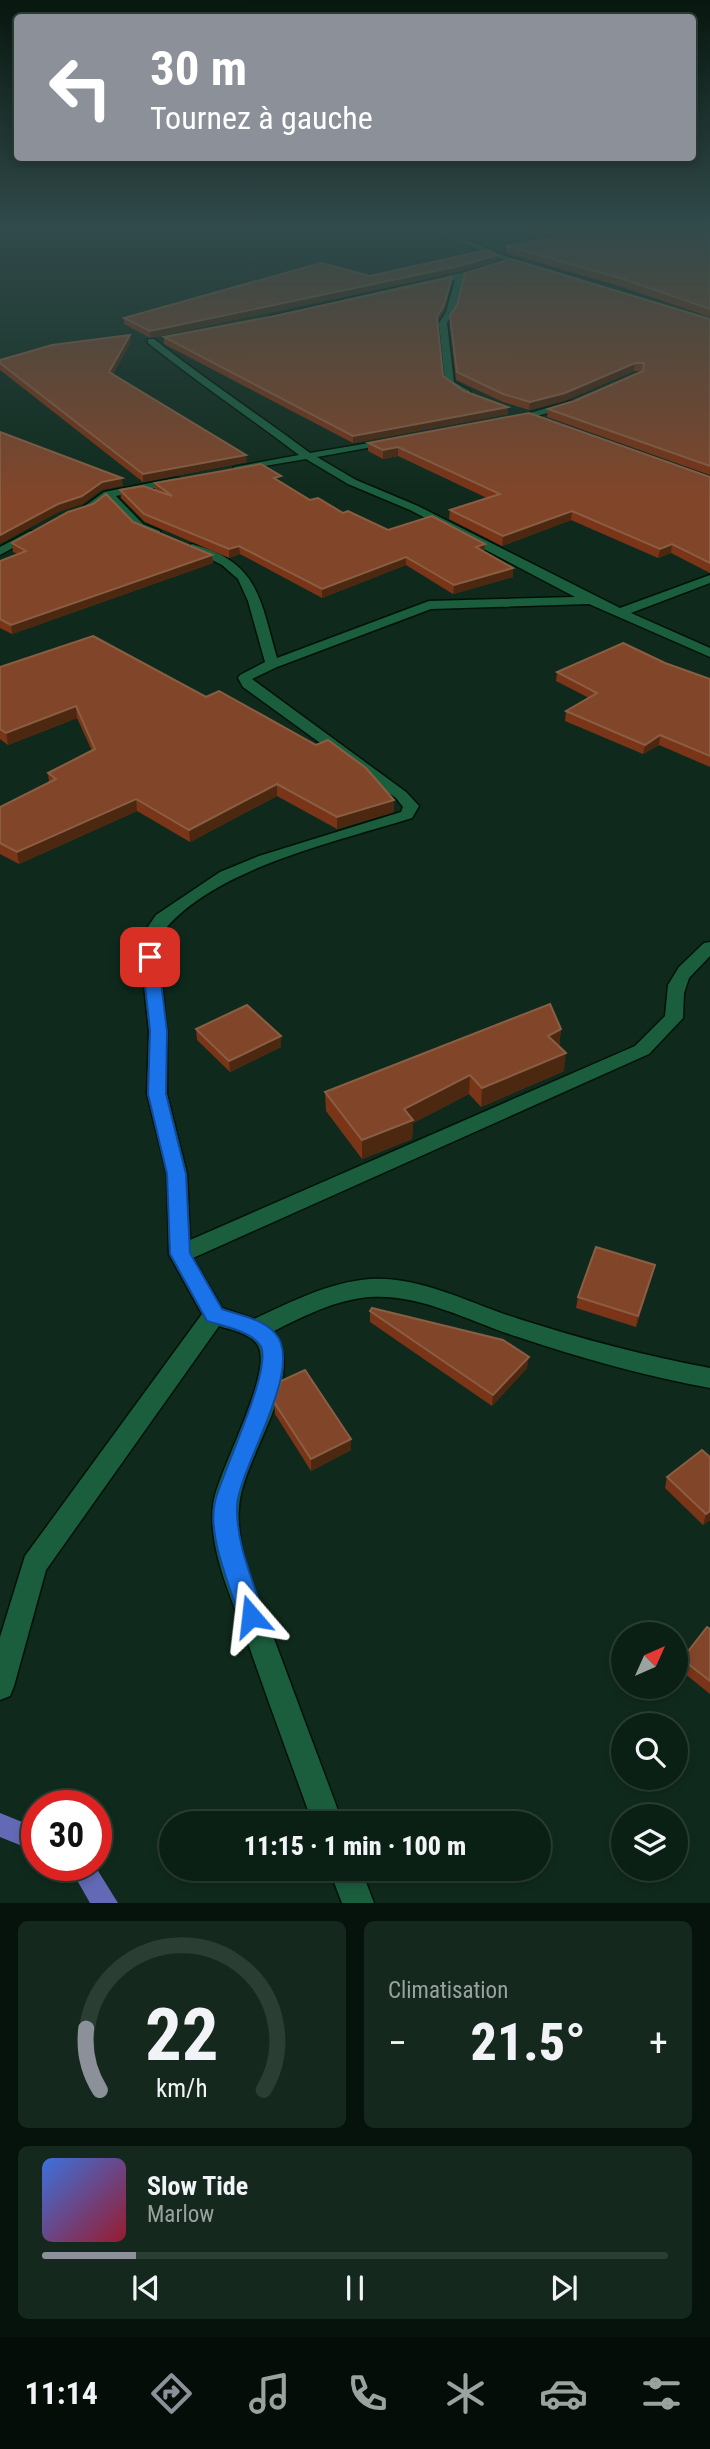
<!DOCTYPE html>
<html lang="fr">
<head>
<meta charset="utf-8">
<style>
  body { margin:0; font-family:"Roboto Condensed",sans-serif; background:#14281e; color:#f1f3f6; height:100vh; display:flex; flex-direction:column; font-size:26px; white-space:nowrap }
  * { box-sizing:border-box; margin:0 }
  p { font-size:23px; color:#9aa3a0 }
  .icon { flex:none; width:38px; height:38px; fill:none; stroke:currentColor; stroke-width:2; stroke-linecap:round; stroke-linejoin:round }
  .map { position:relative; height:1903px; overflow:hidden }
  .panel { display:flex; flex-direction:column; gap:18px; padding:18px; background:#06120c; flex:1 }
  .panel>* { flex:none }
  .hud { position:absolute; left:14px; top:14px; width:682px; height:147px; border-radius:7px; box-shadow:0 4px 10px #0003,0 0 0 2px #2b3e34; background:#8c9099; color:#fff; overflow:hidden }
  .needle { width:46px; rotate:45deg }
  .fabs { position:absolute; left:611px; top:1622px; display:grid; gap:14px }
  .fabs a { display:grid; place-items:center; width:77px; height:77px; border-radius:50%; background:#0b2015; box-shadow:0 4px 10px #0003,0 0 0 2px #2b3e34; font-size:35px }
  .speed { position:absolute; left:21px; top:1790px; display:flex; gap:14px; font-size:35px; font-weight:700; text-align:center }
  .speed>* { display:grid; place-content:center; width:91px; height:91px; border-radius:50%; background:#0b2015; box-shadow:0 4px 10px #0003,0 0 0 2px #2b3e34; line-height:1 }
  .speed .limit { border:10px solid #d22; background:#fff; color:#111 }
  .pin { position:absolute; display:grid; place-items:center; width:60px; height:60px; color:#fff; margin:-30px; border-radius:14px; box-shadow:0 4px 10px #0006 }
  .me { position:absolute; width:77px; margin:-38px; rotate:343deg; stroke-linejoin:round; filter:drop-shadow(0 0 5px #0008) }
  .turn { display:flex; align-items:center; gap:24px; height:147px; padding:0 21px; font-size:32px }
  .turn .icon { width:91px; height:91px; stroke-width:2.5 }
  .turn b { display:block; font-size:49px; line-height:60px }
  .big { font-size:52px; font-weight:800; line-height:1.1 }
  .panel .widget { flex:1; display:flex; flex-direction:column; justify-content:center; gap:10px; min-width:0; padding:0 24px; border-radius:10px; background:#14281e }
  .panel .dial { align-items:center; gap:0 }
  .dial svg { height:182px; overflow:visible; fill:none; stroke:#2b3e34; stroke-width:7; stroke-linecap:round; text-anchor:middle }
  .dial text { fill:#f1f3f6; stroke:none }
  .song { display:flex; align-items:center; gap:21px }
  .cover { width:84px; height:84px; border-radius:10px; background:linear-gradient(135deg,hsl(220 70% 55%),hsl(350 70% 35%)) }
  .played { height:7px; border-radius:4px; background:linear-gradient(90deg,#8c9099 15%,#2b3e34 15%) }
  .keys { display:flex; justify-content:space-around; direction:ltr }
  .heat { display:flex; justify-content:space-between; align-items:center; font-size:38px; direction:ltr }
  .panel .tiles { flex:1; display:grid; gap:18px; grid-template-columns:1fr 1fr }
  .widget:last-child { grid-column:span 2 }
  .trip { position:absolute; left:159px; top:1811px; width:392px; height:70px; border-radius:35px; background:#0b2015; box-shadow:0 4px 10px #0003,0 0 0 2px #2b3e34; font-weight:800; line-height:70px; text-align:center }
  .tabs { display:flex; height:112px; justify-content:space-around; align-items:center; background:#040d08; color:#9aa3a0 }
  .tabs .icon { width:49px; height:49px }
  .tabs .active { color:#8c9099 }
  .tabs b { font-size:32px; color:#f1f3f6 }
  .map>svg:first-child { display:block }
  .lines { fill:none; stroke-linecap:round; stroke-linejoin:round }
  .stream { fill:#6369b4; fill-rule:evenodd }
  .minor-casing { stroke:#001207; stroke-width:3 }
  .minor { fill:#1b5e3e; fill-rule:evenodd }
  .wall { fill:#7a3417 }
  .shaded-wall { fill:#4c2811 }
  .building { fill:#81462a; stroke:#895e43; stroke-width:2 }
  .route { fill:#1a73e8; stroke:#114b97; stroke-width:2 }
</style>
</head>
<body>
<div class="map">
<svg width="710" height="1903" viewBox="0 0 710 1903">
  <rect width="100%" height="100%" fill="#0f2a1c"/>
  <g class="lines">
    <g class="stream">
      <polygon points="0,1813 37,1828 37,1852 0,1837"/>
      <polygon points="69,1866 95,1866 118,1903 90,1903"/>
    </g>
    <defs>
      <g id="minor">
        <polygon points="426,228 436,228 533,267 526,269"/>
        <polygon points="487,267 490,271 463,278 454,312 447,323 454,382 470,391 470,395 467,396 445,383 439,323 446,312 455,280 275,318 271,316"/>
        <path d="M148,339H154C204,379 258,414 310,453L393,439V443L389,444L317,457L356,480L418,506L620,608L710,575V583L631,613L710,648V657L589,604L431,609L277,667L252,679L406,792L419,806L412,818C336,842 203,870 157,940L167,1031V1094L187,1174L190,1240L635,1046L665,1016L668,985L679,967L704,943L710,942V956L689,978L684,993L683,1018L649,1054L193,1258L222,1308L254,1319C291,1302 329,1282 370,1279C421,1276 471,1304 519,1319C582,1339 645,1356 710,1368V1388C645,1376 581,1358 518,1337C471,1322 420,1293 369,1297C335,1300 304,1316 274,1331C308,1380 243,1454 239,1507C235,1553 260,1602 276,1644C298,1704 321,1764 343,1824H313C291,1763 269,1704 248,1643C233,1601 208,1551 213,1505C217,1471 276,1370 257,1344C249,1333 231,1330 219,1326L46,1570L14,1686L10,1696L0,1700V1637L25,1556L202,1314L169,1254L167,1174L147,1094L149,1031L139,940L156,915L220,872L259,856L401,812L403,807L396,798L243,687L238,678L240,675L265,662L248,601L238,579L222,565L186,547L192,544C259,562 260,599 277,658L429,601L575,597L410,510L348,484L306,459L234,471V467L299,455C249,417 197,382 148,343Z"/>
        <polygon points="571,401 574,402 574,406 514,422 509,419"/>
        <path d="M176,478L180,479V483L116,496L143,524L160,531V535C137,537 121,514 107,499L91,510L82,508L104,492Z"/>
        <polygon points="30,531 40,533 0,555 0,547"/>
        <polygon points="329,1869 361,1869 374,1903 342,1903"/>
      </g>
    </defs>
    <use href="#minor" class="minor-casing"/>
    <use href="#minor" class="minor"/>
  </g>
  <g class="wall">
    <polygon points="505,228 710,228 710,317 619,286 506,253 506,246 548,239"/>
    <polygon points="497,255 496,261 458,272 150,338 124,324 124,318"/>
    <polygon points="452,277 451,283 444,311 437,322 443,376 464,391 508,407 508,414 353,443 164,344 164,337 270,317"/>
    <polygon points="450,316 710,319 710,475 547,417 548,409 574,401 643,371 634,371 564,401 529,410 503,402 456,380 450,324"/>
    <polygon points="131,342 113,374 247,462 143,482 0,370 0,360"/>
    <polygon points="368,443 710,477 710,573 671,553 658,558 571,520 502,546 449,519 450,510 487,498 398,456 383,459 368,451"/>
    <polygon points="282,482 310,500 388,530 485,544 484,552 513,577 453,594 406,565 322,598 240,554 229,558 145,522 121,498 120,490 155,490 155,483"/>
    <polygon points="133,522 212,555 213,563 12,634 0,628 0,561 18,554 13,552 12,543"/>
    <polygon points="665,663 710,679 710,767 659,745 643,754 565,721 566,711 589,698 556,681 557,672"/>
    <polygon points="0,667 394,812 337,829 277,796 190,842 137,811 19,864 0,854 0,807 49,782 48,773 92,751 77,718 8,745 0,739"/>
    <polygon points="196,1029 281,1047 230,1072 197,1040"/>
    <polygon points="561,1029 559,1047 564,1071 481,1107 469,1094 413,1123 412,1139 362,1159 326,1111 325,1092"/>
    <polygon points="655,1265 652,1276 636,1327 576,1308 578,1297"/>
    <polygon points="370,1311 527,1368 492,1406 370,1322"/>
    <polygon points="274,1402 351,1450 311,1471 275,1414"/>
    <polygon points="710,1457 710,1520 703,1525 665,1488 667,1477"/>
    <polygon points="710,1629 710,1694 679,1669 682,1659"/>
  </g>
  <g class="shaded-wall">
    <polygon points="497,255 496,261 458,272 150,338 150,331"/>
    <polygon points="452,277 451,283 444,311 436,323 437,317"/>
    <polygon points="130,335 131,342 110,379 109,372"/>
    <polygon points="635,363 634,371 564,401 529,410 530,402"/>
    <polygon points="508,407 508,414 353,443 353,436"/>
    <polygon points="398,447 398,456 383,459 383,450"/>
    <polygon points="246,455 247,462 143,482 143,474"/>
    <polygon points="122,478 123,486 102,490 83,504 59,512 0,544 0,535 58,504 102,482"/>
    <polygon points="572,511 571,520 502,546 503,536"/>
    <polygon points="485,544 484,552 476,547"/>
    <polygon points="672,544 671,553 658,558 660,549"/>
    <polygon points="239,546 240,554 229,558 229,549"/>
    <polygon points="212,555 213,563 12,634 11,625"/>
    <polygon points="406,557 406,565 322,598 322,589"/>
    <polygon points="513,568 513,577 453,594 454,585"/>
    <polygon points="76,706 77,718 8,745 6,733"/>
    <polygon points="660,735 659,745 643,754 645,745"/>
    <polygon points="277,784 277,796 190,842 189,830"/>
    <polygon points="136,799 137,811 19,864 17,852"/>
    <polygon points="394,800 394,812 337,829 337,817"/>
    <polygon points="561,1029 559,1047 548,1036"/>
    <polygon points="281,1036 281,1047 230,1072 229,1061"/>
    <polygon points="566,1053 564,1071 481,1107 482,1088"/>
    <polygon points="470,1075 469,1094 413,1123 412,1139 362,1159 362,1140 404,1109"/>
    <polygon points="655,1265 652,1276 636,1327 638,1316"/>
    <polygon points="529,1357 527,1368 492,1406 493,1395"/>
    <polygon points="351,1439 351,1450 311,1471 311,1459"/>
    <polygon points="710,1511 710,1520 703,1525 706,1514"/>
  </g>
  <g class="building">
    <polygon points="532,228 710,228 710,309 620,278 506,246 564,236"/>
    <polygon points="487,250 497,255 459,266 150,331 124,318 321,263 370,276"/>
    <polygon points="511,259 710,319 710,466 548,409 574,401 643,371 644,363 635,363 565,393 530,402 503,394 457,372 450,316 457,305 465,273"/>
    <polygon points="452,277 444,305 437,317 443,376 464,391 508,407 353,436 164,337 270,317"/>
    <polygon points="130,335 109,372 246,455 143,474 0,363 0,360 52,345"/>
    <polygon points="529,413 710,477 710,563 672,544 660,549 572,511 503,536 450,510 500,494 398,447 383,450 368,443"/>
    <polygon points="0,432 122,478 102,482 82,496 58,504 0,535"/>
    <polygon points="261,464 281,476 274,478 310,500 318,498 343,513 348,511 388,530 432,516 485,544 476,547 513,568 454,585 406,557 322,589 239,546 229,549 144,514 120,490 143,486 172,496 155,483"/>
    <polygon points="106,494 133,522 212,555 11,625 0,619 0,561 26,551 12,543 68,512 93,504"/>
    <polygon points="93,636 206,697 219,691 316,745 328,740 366,768 394,800 337,817 277,784 189,830 136,799 17,852 0,843 0,807 56,779 48,773 95,749 76,706 6,733 0,729 0,667"/>
    <polygon points="623,643 665,663 710,679 710,756 660,735 645,745 566,711 597,693 557,672"/>
    <polygon points="550,1004 561,1029 548,1036 566,1053 482,1088 470,1075 404,1109 413,1120 362,1140 325,1092"/>
    <polygon points="247,1005 281,1036 229,1061 196,1029"/>
    <polygon points="596,1247 655,1265 638,1316 578,1297"/>
    <polygon points="372,1308 503,1340 529,1357 493,1395 370,1311"/>
    <polygon points="305,1370 351,1439 311,1459 274,1402 281,1381"/>
    <polygon points="702,1450 710,1457 710,1511 706,1514 667,1477"/>
    <polygon points="707,1627 710,1629 710,1681 682,1659"/>
  </g>
  <linearGradient id="sky" x2="0" y2="1"><stop stop-color="#08170f"/><stop offset="0.46" stop-color="#314a4b"/><stop offset="1" stop-color="#314a4b" stop-opacity="0"/></linearGradient>
  <rect width="710" height="495" fill="url(#sky)"/>
  <path class="route" d="M150,952L158,957L167,1031L166,1094L186,1174L190,1253L222,1309C239,1315 263,1319 275,1333C306,1367 239,1467 237,1506C236,1544 253,1580 264,1616L260,1624L251,1628L243,1624L239,1616C229,1584 207,1534 215,1502C221,1474 275,1365 260,1345C250,1331 223,1326 207,1321L170,1254L167,1174L148,1094L150,1031L142,957Z"/>
</svg>
<div class="fabs">
<a><svg class="needle" viewBox="-14 -14 28 28"><path d="M0-13l5 13h-10z" fill="#e53935"/><path d="M0 13l5-13h-10z" fill="#9aa3a0"/></svg></a>
<a><svg class="icon" aria-label="search" viewBox="0 0 24 24"><circle cx="10" cy="10" r="6"/><path d="M15 15l6 6"/></svg></a>
<a><svg class="icon" aria-label="layers" viewBox="0 0 24 24"><path d="M12 4l9 5-9 5-9-5zM3 14l9 5 9-5"/></svg></a>
</div>
<div class="speed"><div class="limit">30</div></div>
<div class="pin" style="left:150px;top:957px;background:#d93025"><svg class="icon" aria-label="arrive" viewBox="0 0 24 24"><path d="M6 21V4h12l-3 4 3 4H6"/></svg></div>
<svg class="me" style="left:251px;top:1616px" viewBox="-20 -20 40 40"><path d="M0-17L14 15 0 8-14 15z" fill="#1a73e8" stroke="#fff" stroke-width="4"/></svg>
<div class="trip">11:15 · 1 min · 100 m</div>
<div class="hud">
<div class="turn"><svg class="icon" aria-label="left" viewBox="0 0 24 24"><path d="M17 20v-9H6M10 6l-5 5 5 5"/></svg><div><b>30 m</b>Tournez à gauche</div></div>
</div>
</div>
<section class="panel">
<div class="tiles">
<div class="widget dial"><svg viewBox="0 0 100 80">
<path d="M14 69A42 42 0 1 1 86 69"/>
<path d="M14 69A42 42 0 0 1 8 42" stroke="#8c9099"/>
<text x="50" y="56" font-size="32" font-weight="700">22</text>
<text x="50" y="72" font-size="11">km/h</text>
</svg></div>
<div class="widget"><p>Climatisation</p>
<div class="heat"><a>−</a><b class="big">21.5°</b><a>+</a></div>
</div>
<div class="widget">
<div class="song"><i class="cover"></i><div><b>Slow Tide</b><p>Marlow</p></div></div>
<div class="played"></div>
<div class="keys"><svg class="icon" aria-label="previous" viewBox="0 0 24 24"><path d="M18 5L8 12l10 7zM5 5v14"/></svg><svg class="icon" aria-label="pause" viewBox="0 0 24 24"><path d="M8 5v14M16 5v14"/></svg><svg class="icon" aria-label="next" viewBox="0 0 24 24"><path d="M6 5l10 7-10 7zM19 5v14"/></svg></div>
</div>
</div>
</section>
<nav class="tabs">
<b>11:14</b>
<svg class="icon active" aria-label="directions" viewBox="0 0 24 24"><path d="M12 3l9 9-9 9-9-9zM9 14v-3h6M13 9l2 2-2 2"/></svg>
<svg class="icon" aria-label="music" viewBox="0 0 24 24"><path d="M9 18V5l10-2v13"/><circle cx="6" cy="18" r="3"/><circle cx="16" cy="16" r="3"/></svg>
<svg class="icon" aria-label="phone" viewBox="0 0 24 24"><path d="M5 4h4l2 5-3 2q2 4 5 5l2-3 5 2v4C11 20 4 13 5 4z"/></svg>
<svg class="icon" aria-label="climate" viewBox="0 0 24 24"><path d="M12 3v18M4 7l16 10M4 17L20 7"/></svg>
<svg class="icon" aria-label="car" viewBox="0 0 24 24"><path d="M5 17H2v-5l4-1 3-4h7l3 4 3 1v5h-3M9 17h6M6 11h13"/><circle cx="7" cy="17" r="2"/><circle cx="17" cy="17" r="2"/></svg>
<svg class="icon" aria-label="filters" viewBox="0 0 24 24"><path d="M4 7h16M4 17h16"/><circle cx="9" cy="7" r="2"/><circle cx="15" cy="17" r="2"/></svg>
</nav>
</body>
</html>
